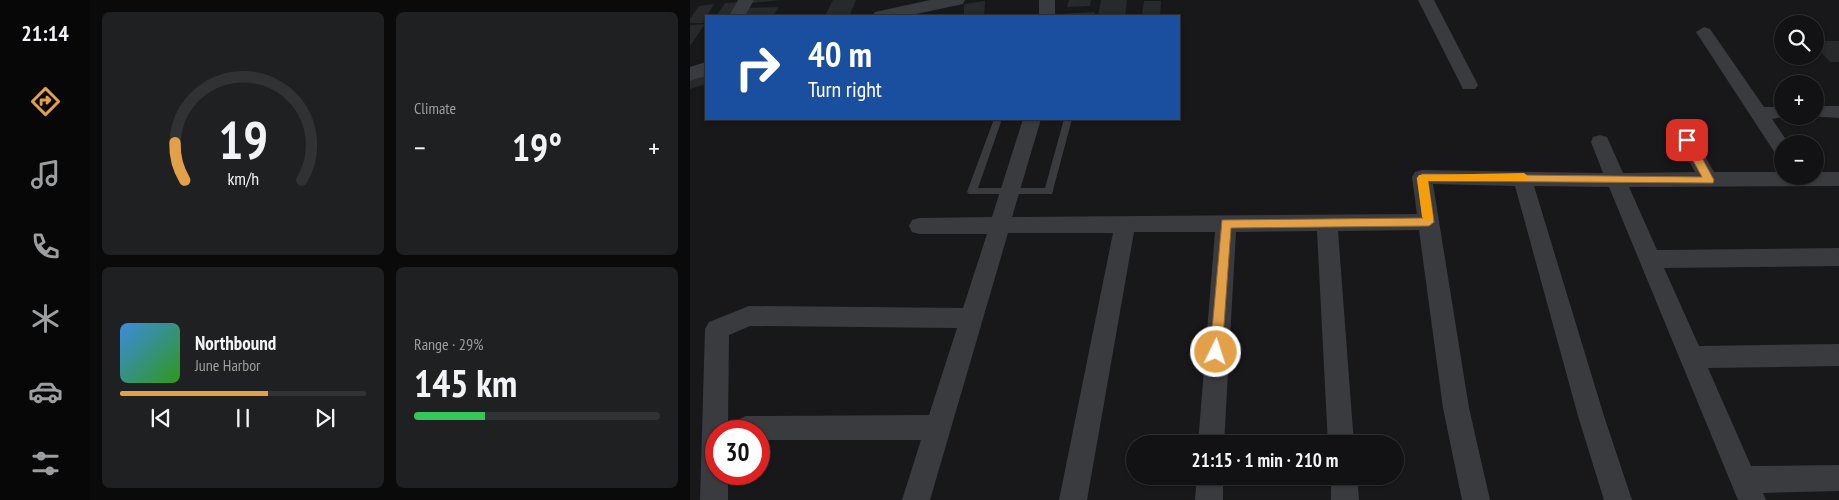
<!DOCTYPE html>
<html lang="en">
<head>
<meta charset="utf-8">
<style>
  body { margin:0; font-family:"PT Sans Narrow",sans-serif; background:#1f2022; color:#f1f3f6; height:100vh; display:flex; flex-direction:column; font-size:19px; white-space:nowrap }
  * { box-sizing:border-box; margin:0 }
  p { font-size:16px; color:#9c9ea0 }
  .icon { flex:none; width:28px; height:28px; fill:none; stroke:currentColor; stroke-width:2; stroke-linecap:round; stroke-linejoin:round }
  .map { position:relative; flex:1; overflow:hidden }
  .side { display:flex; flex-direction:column; gap:12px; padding:12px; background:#0a0a0b; width:600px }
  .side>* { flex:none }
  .banner { position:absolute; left:15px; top:15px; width:475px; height:105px; border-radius:0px; box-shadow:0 1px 4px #0004,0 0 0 1px #313234; background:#1a4fa0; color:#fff; overflow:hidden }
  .buttons { position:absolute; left:1084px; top:15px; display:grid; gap:10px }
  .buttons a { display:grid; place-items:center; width:50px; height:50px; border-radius:50%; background:#121214; box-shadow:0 1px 4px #0004,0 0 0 1px #313234; font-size:25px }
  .speed { position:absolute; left:15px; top:420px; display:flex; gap:10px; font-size:25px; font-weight:700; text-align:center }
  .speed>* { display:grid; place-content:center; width:65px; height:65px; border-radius:50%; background:#121214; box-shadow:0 1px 4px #0004,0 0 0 1px #313234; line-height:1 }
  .speed .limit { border:8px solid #d22; background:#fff; color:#111 }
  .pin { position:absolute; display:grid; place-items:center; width:42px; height:42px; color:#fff; margin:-21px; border-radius:10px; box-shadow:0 2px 8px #0006 }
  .me { position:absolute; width:55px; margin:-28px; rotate:4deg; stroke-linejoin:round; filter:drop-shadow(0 0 4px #0008) }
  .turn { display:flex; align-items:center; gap:18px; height:105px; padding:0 20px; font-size:22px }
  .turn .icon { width:65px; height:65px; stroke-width:2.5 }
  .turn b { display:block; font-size:35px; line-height:42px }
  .big { font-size:38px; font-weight:700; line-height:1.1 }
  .side .tile { flex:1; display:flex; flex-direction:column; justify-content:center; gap:8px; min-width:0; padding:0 18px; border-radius:8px; background:#1f2022 }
  .side .dial { align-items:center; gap:0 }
  .dial svg { height:130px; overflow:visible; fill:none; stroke:#313234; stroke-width:7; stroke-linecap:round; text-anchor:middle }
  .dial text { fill:#f1f3f6; stroke:none }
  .song { display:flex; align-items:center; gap:15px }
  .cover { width:60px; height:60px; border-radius:8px; background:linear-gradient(135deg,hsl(210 70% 55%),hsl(110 70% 35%)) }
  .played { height:5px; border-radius:2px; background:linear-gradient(90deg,#e2a048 60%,#313234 60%) }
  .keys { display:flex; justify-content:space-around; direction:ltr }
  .heat { display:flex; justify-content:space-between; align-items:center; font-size:28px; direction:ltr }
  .charge { height:8px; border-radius:4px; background:linear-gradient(90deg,#34c759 29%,#313234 0) }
  .side .tiles { flex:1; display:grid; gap:12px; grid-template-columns:repeat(2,1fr) }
  .trip { position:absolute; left:436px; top:435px; width:278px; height:50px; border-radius:25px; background:#121214; box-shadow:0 1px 4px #0004,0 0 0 1px #313234; font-weight:700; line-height:50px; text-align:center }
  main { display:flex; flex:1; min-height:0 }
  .dock { display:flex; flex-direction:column; width:90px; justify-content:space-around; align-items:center; background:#070708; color:#9c9ea0 }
  .dock .icon { width:35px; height:35px }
  .dock .current { color:#e2a048 }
  .dock b { font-size:22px; color:#f1f3f6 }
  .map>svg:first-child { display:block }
  .building { fill:#28292b }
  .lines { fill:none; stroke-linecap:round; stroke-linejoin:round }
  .service { fill:#3a3b3f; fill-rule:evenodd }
  .minor { fill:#3a3b3f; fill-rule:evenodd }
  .tertiary { fill:#3a3b3f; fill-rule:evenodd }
  .route { fill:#e2a048; stroke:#93682f }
  .slow { fill:#f59e0b }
</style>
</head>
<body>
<main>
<nav class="dock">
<b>21:14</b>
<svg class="icon current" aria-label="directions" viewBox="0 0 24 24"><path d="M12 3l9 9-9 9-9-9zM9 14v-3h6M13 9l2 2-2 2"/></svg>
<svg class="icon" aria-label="music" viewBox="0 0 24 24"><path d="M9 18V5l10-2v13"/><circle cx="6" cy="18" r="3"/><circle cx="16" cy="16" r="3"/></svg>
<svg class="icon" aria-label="phone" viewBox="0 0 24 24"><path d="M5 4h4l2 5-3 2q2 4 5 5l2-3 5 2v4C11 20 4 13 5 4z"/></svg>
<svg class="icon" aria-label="climate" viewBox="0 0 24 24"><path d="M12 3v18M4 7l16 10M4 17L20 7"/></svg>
<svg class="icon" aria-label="car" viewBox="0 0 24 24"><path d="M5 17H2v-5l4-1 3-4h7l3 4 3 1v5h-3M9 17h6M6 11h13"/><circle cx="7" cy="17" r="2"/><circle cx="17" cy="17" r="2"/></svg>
<svg class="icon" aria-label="filters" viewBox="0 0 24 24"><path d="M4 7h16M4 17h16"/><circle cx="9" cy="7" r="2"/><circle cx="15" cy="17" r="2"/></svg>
</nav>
<section class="side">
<div class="tiles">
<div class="tile dial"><svg viewBox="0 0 100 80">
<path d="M14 69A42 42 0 1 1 86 69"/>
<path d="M14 69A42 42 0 0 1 8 46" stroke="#e2a048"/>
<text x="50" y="56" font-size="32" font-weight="700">19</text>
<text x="50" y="72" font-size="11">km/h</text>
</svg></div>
<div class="tile"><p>Climate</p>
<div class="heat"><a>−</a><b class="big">19°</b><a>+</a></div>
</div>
<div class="tile">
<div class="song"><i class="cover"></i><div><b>Northbound</b><p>June Harbor</p></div></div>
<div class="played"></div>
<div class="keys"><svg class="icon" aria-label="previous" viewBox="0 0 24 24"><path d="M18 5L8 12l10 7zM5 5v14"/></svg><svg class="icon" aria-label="pause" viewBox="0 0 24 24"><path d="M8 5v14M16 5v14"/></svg><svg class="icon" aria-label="next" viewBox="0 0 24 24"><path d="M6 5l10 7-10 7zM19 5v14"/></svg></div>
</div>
<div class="tile"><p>Range · 29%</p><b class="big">145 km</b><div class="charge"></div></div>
</div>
</section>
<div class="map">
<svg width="1149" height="500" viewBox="0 0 1149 500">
  <rect width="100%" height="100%" fill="#18181a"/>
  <g class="building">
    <polygon points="63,0 93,0 61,3"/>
    <polygon points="143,0 166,0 160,14 135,16"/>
    <polygon points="379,0 401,0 400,6 377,7"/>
    <polygon points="411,0 437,0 435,16 408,16"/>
    <polygon points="295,1 294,16 274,16 274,4"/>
    <polygon points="454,1 471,1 470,16 452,16"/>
    <polygon points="53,2 44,16 26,16 35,3"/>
    <polygon points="24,4 13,23 0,23 0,19 9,6"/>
    <polygon points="89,7 83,16 50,16 55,8"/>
    <polygon points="405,12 404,16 369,16 369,14"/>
    <polygon points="15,24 0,46 0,25"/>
    <polygon points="1125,41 1149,41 1149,62 1140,62 1125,45"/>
    <polygon points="16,76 16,84 0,89 0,81"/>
  </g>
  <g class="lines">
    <polygon class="service" points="304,119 312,119 288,188 355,188 374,119 382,119 362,194 279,194 277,192"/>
    <g class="minor">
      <polygon points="48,0 64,0 55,16 39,16"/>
      <rect x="349" y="0" width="16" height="16"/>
      <polygon points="728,0 744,0 788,85 785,89 773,89"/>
      <polygon points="1014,27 1020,29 1074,107 1092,107 1092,116 1099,116 1082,119 1099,144 1092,144 1092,155 1085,153 1006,32"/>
      <polygon points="1125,106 1149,106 1149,118 1119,116 1125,116"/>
      <path d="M333,119H351L322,217L727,214L722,177L725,172L732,170L913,173L901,142L903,137L910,135L917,137L933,173L1005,172L981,127L984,123L990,121L996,123L1024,172H1092V176H1125V172H1149V186L939,187L967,250L1149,248V266L974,268L1009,346L1149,344V366L1018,368L1061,466L1149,465V491L1073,493L1076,500H1048L919,187L844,186L914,416L942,500H914L888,416L825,186L743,184L779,408L800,500H772L753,408L729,230L648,231L664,444H638L627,231L546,232L534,444H508L525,232H444L397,500H369L423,233H318L240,500H212L231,440H69V431H26V474H38V500H10L15,329L19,322L59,306L273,308L297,234H229L222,232L219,226L222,220L229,218L302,217ZM60,326L267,328L239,415L56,416L38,424L39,335Z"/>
      <polygon points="507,476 533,476 533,500 505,500"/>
      <polygon points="641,476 667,476 669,500 641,500"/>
    </g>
    <g class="tertiary">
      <polygon points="240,0 275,0 273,4 217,16 182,16 185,12"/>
      <polygon points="16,62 16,76 0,81 0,67"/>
    </g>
  </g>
  <polygon class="route" points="997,137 1001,138 1024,180 1023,183 738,181 744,222 739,226 541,228 532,352 530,356 526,358 522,356 520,352 532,220 733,218 727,178 732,174 1012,177 992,140"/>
  <polygon class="slow" points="834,173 839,177 834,181 738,181 743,217 738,222 732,217 727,178 729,175"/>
</svg>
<div class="buttons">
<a><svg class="icon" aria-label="search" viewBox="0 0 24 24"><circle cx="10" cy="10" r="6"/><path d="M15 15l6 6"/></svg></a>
<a>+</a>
<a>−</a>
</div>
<div class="speed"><div class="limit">30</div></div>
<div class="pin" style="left:997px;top:140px;background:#d93025"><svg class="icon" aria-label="arrive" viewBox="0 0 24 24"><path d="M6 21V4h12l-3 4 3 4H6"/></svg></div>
<svg class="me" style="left:526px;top:352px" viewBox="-20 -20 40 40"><circle r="17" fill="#e2a048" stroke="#fff" stroke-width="3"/><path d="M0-11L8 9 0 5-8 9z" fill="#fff"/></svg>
<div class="trip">21:15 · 1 min · 210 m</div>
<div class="banner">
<div class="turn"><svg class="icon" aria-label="right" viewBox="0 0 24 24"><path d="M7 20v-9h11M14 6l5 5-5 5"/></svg><div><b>40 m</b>Turn right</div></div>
</div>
</div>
</main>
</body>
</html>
